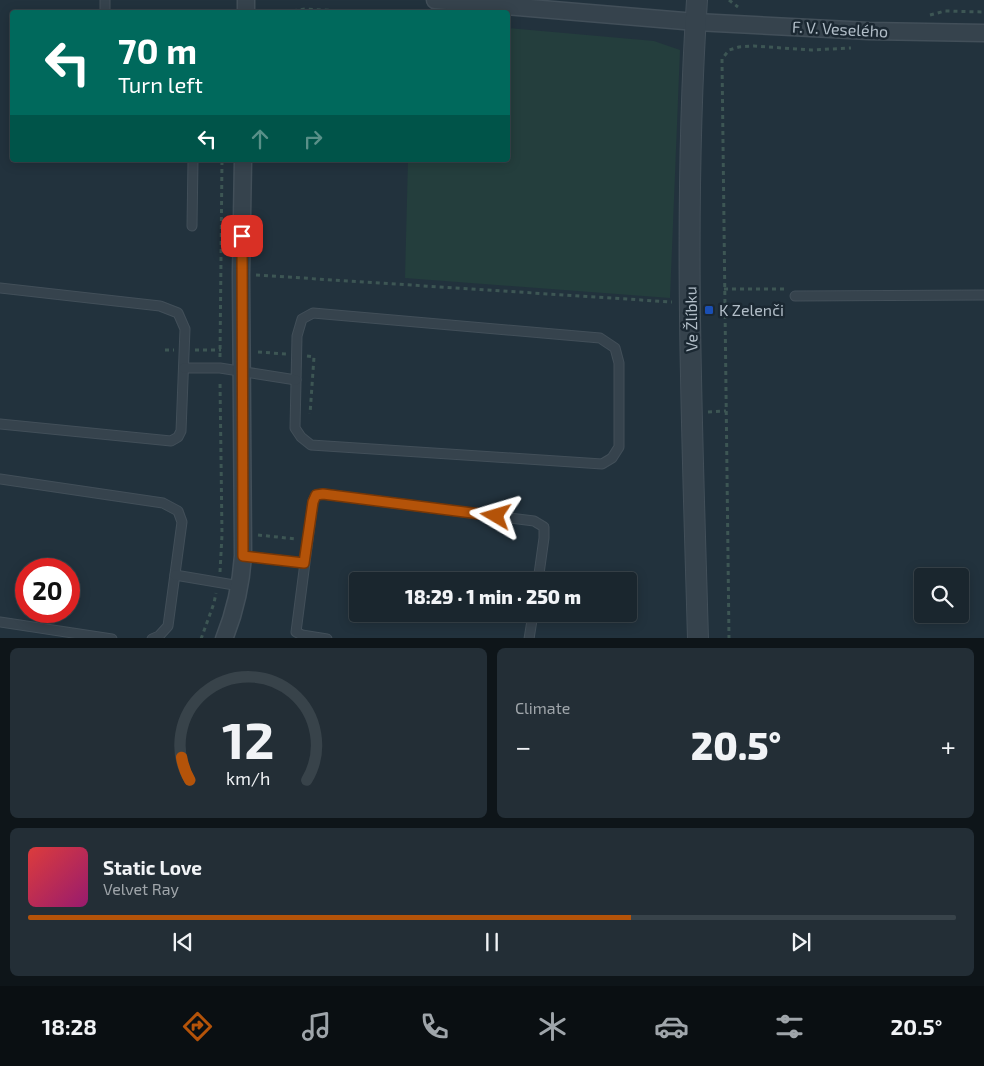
<!DOCTYPE html>
<html lang="en">
<head>
<meta charset="utf-8">
<style>
  body { margin:0; font-family:"Exo 2",sans-serif; background:#232e36; color:#f1f3f6; height:100vh; display:flex; flex-direction:column; font-size:19px; white-space:nowrap }
  * { box-sizing:border-box; margin:0 }
  p { font-size:16px; color:#9fa5aa }
  .icon { flex:none; width:28px; height:28px; fill:none; stroke:currentColor; stroke-width:2; stroke-linecap:round; stroke-linejoin:round }
  .map { position:relative; height:638px; overflow:hidden }
  .drawer { display:flex; flex-direction:column; gap:10px; padding:10px; background:#0e1519; flex:1 }
  .drawer>* { flex:none }
  .banner { position:absolute; left:10px; top:10px; width:500px; height:152px; border-radius:5px; box-shadow:0 2px 12px #0003,0 0 0 1px #38434a; background:#00695c; color:#fff; overflow:hidden }
  .fabs { position:absolute; left:914px; top:568px; display:grid; gap:10px }
  .fabs a { display:grid; place-items:center; width:55px; height:55px; border-radius:5px; background:#1a262e; box-shadow:0 2px 12px #0003,0 0 0 1px #38434a; font-size:25px }
  .speed { position:absolute; left:15px; top:558px; display:flex; gap:10px; font-size:25px; font-weight:700; text-align:center }
  .speed>* { display:grid; place-content:center; width:65px; height:65px; border-radius:50%; background:#1a262e; box-shadow:0 2px 12px #0003,0 0 0 1px #38434a; line-height:1 }
  .speed .limit { border:8px solid #d22; background:#fff; color:#111 }
  .pin { position:absolute; display:grid; place-items:center; width:42px; height:42px; color:#fff; margin:-21px; border-radius:10px; box-shadow:0 2px 8px #0006 }
  .me { position:absolute; width:55px; margin:-28px; rotate:277deg; stroke-linejoin:round; filter:drop-shadow(0 0 4px #0008) }
  .turn { display:flex; align-items:center; gap:18px; height:105px; padding:0 25px; font-size:22px }
  .turn .icon { width:65px; height:65px; stroke-width:2.5 }
  .turn b { display:block; font-size:35px; line-height:42px }
  .lanes { display:flex; align-items:center; height:48px; padding:0 25px; background:#0003; justify-content:center; gap:25px; direction:ltr }
  .lanes .off { opacity:.35 }
  .big { font-size:38px; font-weight:800; line-height:1.1 }
  .drawer .card { flex:1; display:flex; flex-direction:column; justify-content:center; gap:8px; min-width:0; padding:0 18px; border-radius:8px; background:#232e36 }
  .drawer .dial { align-items:center; gap:0 }
  .dial svg { height:130px; overflow:visible; fill:none; stroke:#38434a; stroke-width:7; stroke-linecap:round; text-anchor:middle }
  .dial text { fill:#f1f3f6; stroke:none }
  .song { display:flex; align-items:center; gap:15px }
  .cover { width:60px; height:60px; border-radius:8px; background:linear-gradient(135deg,hsl(0 70% 55%),hsl(320 70% 35%)) }
  .played { height:5px; border-radius:2px; background:linear-gradient(90deg,#b45309 65%,#38434a 65%) }
  .keys { display:flex; justify-content:space-around; direction:ltr }
  .heat { display:flex; justify-content:space-between; align-items:center; font-size:28px; direction:ltr }
  .drawer .tiles { flex:1; display:grid; gap:10px; grid-template-columns:1fr 1fr }
  .card:last-child { grid-column:span 2 }
  .trip { position:absolute; left:349px; top:572px; width:288px; height:50px; border-radius:5px; background:#1a262e; box-shadow:0 2px 12px #0003,0 0 0 1px #38434a; font-weight:800; line-height:50px; text-align:center }
  .menu { display:flex; height:80px; justify-content:space-around; align-items:center; background:#0a0f12; color:#9fa5aa }
  .menu .icon { width:35px; height:35px }
  .menu .selected { color:#b45309 }
  .menu b { font-size:22px; color:#f1f3f6 }
  .map>svg:first-child { display:block }
  .green { fill:#243e3d }
  .lines { fill:none; stroke-linecap:round; stroke-linejoin:round }
  .service-casing { stroke:#424f59; stroke-width:11 }
  .minor-casing { stroke:#424f59; stroke-width:19 }
  .tertiary-casing { stroke:#424f59; stroke-width:22 }
  .path { stroke:#3d5654; stroke-width:3; stroke-dasharray:4 4; stroke-linecap:butt }
  .service { stroke:#36434d; stroke-width:9 }
  .minor { stroke:#36434d; stroke-width:16 }
  .tertiary { stroke:#36434d; stroke-width:20 }
  .route-casing { stroke:#753606; stroke-width:12 }
  .route { stroke:#b45309; stroke-width:9 }
  .transit-dot { fill:#1a4fb4; stroke:#1b2832; stroke-width:2 }
  .labels { text-anchor:middle; stroke-width:5; stroke-linejoin:round; paint-order:stroke }
  .street-label { font-size:16px; fill:#b2bec8; stroke:#1b2832 }
  .poi-label { font-size:16px; fill:#b2bec8; stroke:#1b2832; text-anchor:start }
</style>
</head>
<body>
<div class="map">
<svg width="984" height="639" viewBox="0 0 984 639">
  <rect width="100%" height="100%" fill="#22323d"/>
  <polygon class="green" points="508,28 654,41 680,50 670,298 405,278 408,160 508,160"/>
  <g class="lines">
    <defs>
      <g id="service">
        <polyline points="105,12 105,0"/>
        <polyline points="192,226 193,160"/>
        <polyline points="0,288 160,306 178,313 185,329 181,431 178,437 171,441 0,424"/>
        <polyline points="795,296 984,295"/>
        <polygon points="313,313 600,338 615,348 619,363 619,447 612,458 602,464 311,445 301,437 295,428 297,336 302,319"/>
        <polyline points="184,368 220,368 296,380"/>
        <polyline points="0,479 163,503 178,511 182,522 168,626 159,636 152,639"/>
        <polyline points="243,556 304,563"/>
        <polyline points="175,575 240,586"/>
        <polyline points="0,622 112,639"/>
        <polyline points="327,639 302,635 296,632 313,501 316,495 323,494 534,521 544,527 544,538 538,581"/>
        <polyline points="529,639 533,614"/>
      </g>
      <g id="minor">
        <polyline points="435,0 696,22 869,31 984,33"/>
        <polyline points="246,12 246,0"/>
        <path d="M224,639C235,612 241,585 243,556L241,274L243,160"/>
      </g>
      <path id="tertiary" d="M697,0C683,212 692,426 698,639"/>
    </defs>
    <use href="#service" class="service-casing"/>
    <use href="#minor" class="minor-casing"/>
    <use href="#tertiary" class="tertiary-casing"/>
    <g class="path">
      <polyline points="729,0 738,7"/>
      <polyline points="285,12 305,9 358,12"/>
      <polyline points="930,15 945,11 984,12"/>
      <polyline points="256,275 672,302"/>
      <polyline points="724,289 786,289"/>
      <polyline points="165,350 174,350"/>
      <polyline points="195,350 221,350"/>
      <polyline points="258,352 286,354"/>
      <polyline points="307,356 314,357 310,414"/>
      <polyline points="220,357 222,160"/>
      <polyline points="708,412 726,411"/>
      <polyline points="258,535 296,539"/>
      <polyline points="220,572 222,535 220,381"/>
      <polyline points="201,639 214,603 216,593"/>
      <polyline points="729,639 722,59 729,50 739,47 754,46 811,50 851,48"/>
    </g>
    <use href="#service" class="service"/>
    <use href="#minor" class="minor"/>
    <use href="#tertiary" class="tertiary"/>
  </g>
  <g class="lines">
    <defs>
      <polyline id="route" points="242,236 243,556 304,563 313,502 316,495 323,494 496,516"/>
    </defs>
    <use href="#route" class="route-casing"/>
    <use href="#route" class="route"/>
  </g>
  <rect class="transit-dot" x="704" y="305" width="10" height="10" rx="2.5"/>
  <g class="labels">
    <g class="street-label">
      <text transform="translate(840 29) rotate(3)" y="6">F. V. Veselého</text>
      <text transform="translate(691 319) rotate(-91)" y="6">Ve Žlíbku</text>
    </g>
    <g class="poi-label">
      <text x="719" y="316">K Zelenči</text>
    </g>
  </g>
</svg>
<div class="fabs">
<a><svg class="icon" aria-label="search" viewBox="0 0 24 24"><circle cx="10" cy="10" r="6"/><path d="M15 15l6 6"/></svg></a>
</div>
<div class="speed"><div class="limit">20</div></div>
<div class="pin" style="left:242px;top:236px;background:#d93025"><svg class="icon" aria-label="arrive" viewBox="0 0 24 24"><path d="M6 21V4h12l-3 4 3 4H6"/></svg></div>
<svg class="me" style="left:496px;top:516px" viewBox="-20 -20 40 40"><path d="M0-17L14 15 0 8-14 15z" fill="#b45309" stroke="#fff" stroke-width="4"/></svg>
<div class="trip">18:29 · 1 min · 250 m</div>
<div class="banner">
<div class="turn"><svg class="icon" aria-label="left" viewBox="0 0 24 24"><path d="M17 20v-9H6M10 6l-5 5 5 5"/></svg><div><b>70 m</b>Turn left</div></div>
<div class="lanes"><svg class="icon" aria-label="left" viewBox="0 0 24 24"><path d="M17 20v-9H6M10 6l-5 5 5 5"/></svg><svg class="icon off" aria-label="ahead" viewBox="0 0 24 24"><path d="M12 20V5M6 11l6-6 6 6"/></svg><svg class="icon off" aria-label="right" viewBox="0 0 24 24"><path d="M7 20v-9h11M14 6l5 5-5 5"/></svg></div>
</div>
</div>
<section class="drawer">
<div class="tiles">
<div class="card dial"><svg viewBox="0 0 100 80">
<path d="M14 69A42 42 0 1 1 86 69"/>
<path d="M14 69A42 42 0 0 1 9 55" stroke="#b45309"/>
<text x="50" y="56" font-size="32" font-weight="700">12</text>
<text x="50" y="72" font-size="11">km/h</text>
</svg></div>
<div class="card"><p>Climate</p>
<div class="heat"><a>−</a><b class="big">20.5°</b><a>+</a></div>
</div>
<div class="card">
<div class="song"><i class="cover"></i><div><b>Static Love</b><p>Velvet Ray</p></div></div>
<div class="played"></div>
<div class="keys"><svg class="icon" aria-label="previous" viewBox="0 0 24 24"><path d="M18 5L8 12l10 7zM5 5v14"/></svg><svg class="icon" aria-label="pause" viewBox="0 0 24 24"><path d="M8 5v14M16 5v14"/></svg><svg class="icon" aria-label="next" viewBox="0 0 24 24"><path d="M6 5l10 7-10 7zM19 5v14"/></svg></div>
</div>
</div>
</section>
<nav class="menu">
<b>18:28</b>
<svg class="icon selected" aria-label="directions" viewBox="0 0 24 24"><path d="M12 3l9 9-9 9-9-9zM9 14v-3h6M13 9l2 2-2 2"/></svg>
<svg class="icon" aria-label="music" viewBox="0 0 24 24"><path d="M9 18V5l10-2v13"/><circle cx="6" cy="18" r="3"/><circle cx="16" cy="16" r="3"/></svg>
<svg class="icon" aria-label="phone" viewBox="0 0 24 24"><path d="M5 4h4l2 5-3 2q2 4 5 5l2-3 5 2v4C11 20 4 13 5 4z"/></svg>
<svg class="icon" aria-label="climate" viewBox="0 0 24 24"><path d="M12 3v18M4 7l16 10M4 17L20 7"/></svg>
<svg class="icon" aria-label="car" viewBox="0 0 24 24"><path d="M5 17H2v-5l4-1 3-4h7l3 4 3 1v5h-3M9 17h6M6 11h13"/><circle cx="7" cy="17" r="2"/><circle cx="17" cy="17" r="2"/></svg>
<svg class="icon" aria-label="filters" viewBox="0 0 24 24"><path d="M4 7h16M4 17h16"/><circle cx="9" cy="7" r="2"/><circle cx="15" cy="17" r="2"/></svg>
<b>20.5°</b>
</nav>
</body>
</html>
